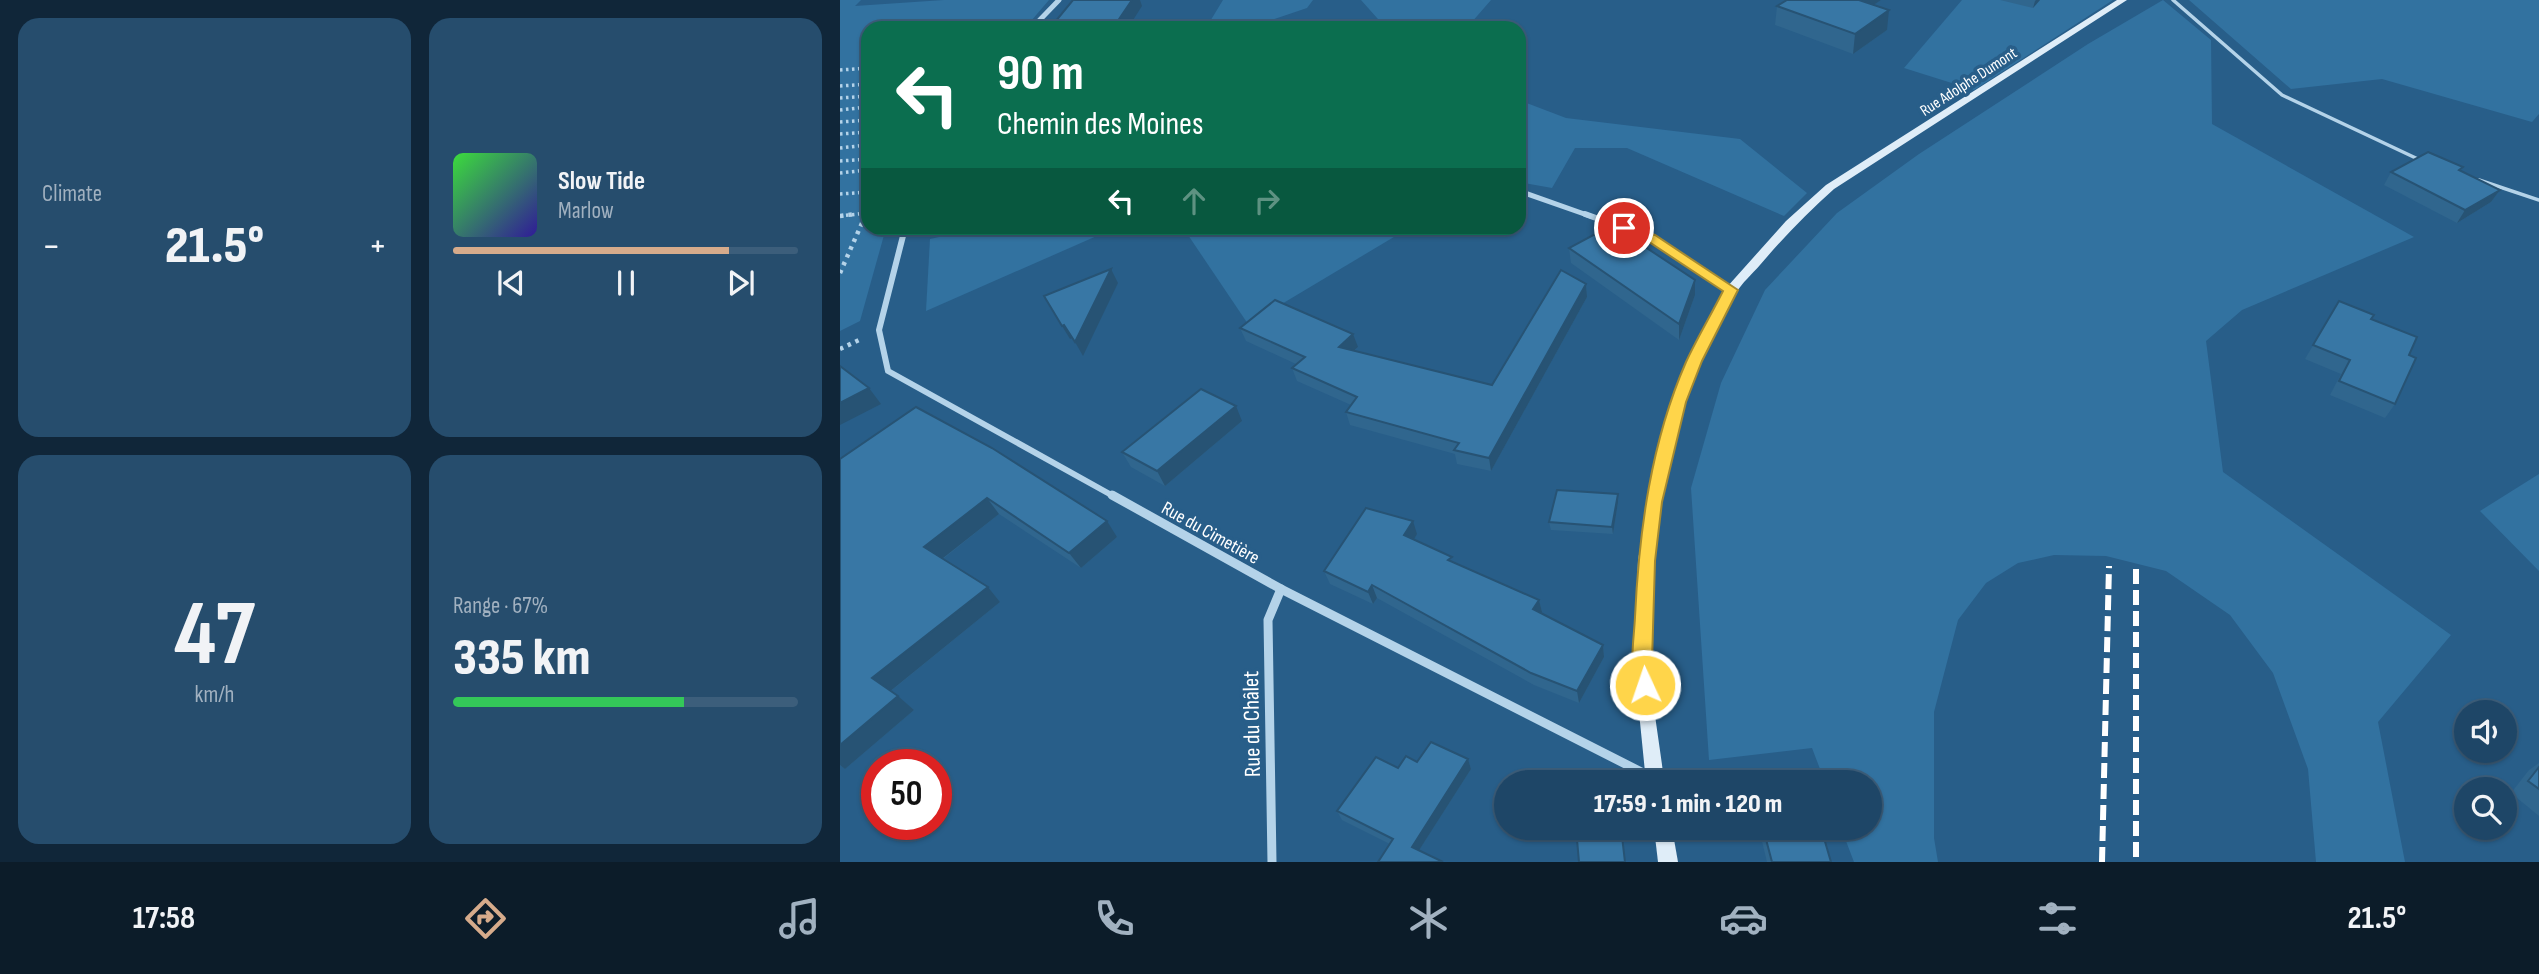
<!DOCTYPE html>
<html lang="en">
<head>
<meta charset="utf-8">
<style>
  body { margin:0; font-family:"Sofia Sans Condensed",sans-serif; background:#264d6d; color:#f1f3f6; height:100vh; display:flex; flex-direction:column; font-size:26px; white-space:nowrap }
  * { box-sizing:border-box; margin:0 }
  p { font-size:23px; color:#a1b1c0 }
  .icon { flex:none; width:38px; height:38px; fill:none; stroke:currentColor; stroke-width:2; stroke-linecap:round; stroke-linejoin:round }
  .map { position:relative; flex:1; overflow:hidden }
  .panel { display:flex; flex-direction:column; gap:18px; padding:18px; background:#102639; width:840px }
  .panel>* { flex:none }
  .guide { position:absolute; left:21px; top:21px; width:665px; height:214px; border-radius:21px; box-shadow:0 2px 5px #0004,0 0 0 2px #3c5e7b; background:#0b6e4f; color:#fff; overflow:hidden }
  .tools { position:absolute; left:1614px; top:700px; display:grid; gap:14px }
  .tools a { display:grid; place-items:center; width:63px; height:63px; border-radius:50%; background:#1e4667; box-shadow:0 2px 5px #0004,0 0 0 2px #3c5e7b; font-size:35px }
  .speed { position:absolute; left:21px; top:749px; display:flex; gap:14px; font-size:35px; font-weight:700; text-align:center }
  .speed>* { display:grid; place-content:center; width:91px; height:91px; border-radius:50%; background:#1e4667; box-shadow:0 2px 5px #0004,0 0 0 2px #3c5e7b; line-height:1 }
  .speed .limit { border:10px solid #d22; background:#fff; color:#111 }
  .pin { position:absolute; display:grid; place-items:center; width:60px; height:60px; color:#fff; margin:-30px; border:4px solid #fff; border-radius:50%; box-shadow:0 2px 7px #0007 }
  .me { position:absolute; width:77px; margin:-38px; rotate:357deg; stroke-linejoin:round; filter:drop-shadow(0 0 5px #0008) }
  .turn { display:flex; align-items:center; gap:24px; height:147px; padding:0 21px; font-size:32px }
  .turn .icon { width:91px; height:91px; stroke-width:2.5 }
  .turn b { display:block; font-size:49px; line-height:60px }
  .lanes { display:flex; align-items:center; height:66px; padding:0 21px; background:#0003; justify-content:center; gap:35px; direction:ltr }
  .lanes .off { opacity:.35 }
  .big { font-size:52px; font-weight:800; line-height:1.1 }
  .panel .card { flex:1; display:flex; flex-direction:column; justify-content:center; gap:10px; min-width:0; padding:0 24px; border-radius:21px; background:#264d6d }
  .panel .dial { align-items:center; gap:0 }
  .dial b { font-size:91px; line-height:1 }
  .song { display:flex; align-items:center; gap:21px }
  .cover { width:84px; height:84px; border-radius:10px; background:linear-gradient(135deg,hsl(120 70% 55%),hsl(250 70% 35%)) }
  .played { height:7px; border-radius:4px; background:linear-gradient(90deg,#d6ab8b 80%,#3c5e7b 80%) }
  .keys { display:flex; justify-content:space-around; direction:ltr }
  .heat { display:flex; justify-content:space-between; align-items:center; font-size:38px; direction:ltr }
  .charge { height:10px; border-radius:5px; background:linear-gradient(90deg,#34c759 67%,#3c5e7b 0) }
  .panel .tiles { flex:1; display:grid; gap:18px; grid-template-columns:repeat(2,1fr) }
  .trip { position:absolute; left:654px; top:770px; width:388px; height:70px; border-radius:35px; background:#1e4667; box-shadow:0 2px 5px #0004,0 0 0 2px #3c5e7b; font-weight:800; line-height:70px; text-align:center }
  .tabs { display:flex; height:112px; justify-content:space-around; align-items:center; background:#0c1c29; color:#a1b1c0 }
  .tabs .icon { width:49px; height:49px }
  .tabs .current { color:#d6ab8b }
  .tabs b { font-size:32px; color:#f1f3f6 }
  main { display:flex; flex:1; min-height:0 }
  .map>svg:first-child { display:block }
  .green { fill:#3272a0 }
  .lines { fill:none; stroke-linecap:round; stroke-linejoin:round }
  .path-far1 { stroke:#b4d3e9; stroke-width:3.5; stroke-dasharray:2.5 3.5; stroke-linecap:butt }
  .path { stroke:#b4d3e9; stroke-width:4.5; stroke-dasharray:3.5 5; stroke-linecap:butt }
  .service { stroke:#b4d3e9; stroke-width:3.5 }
  .minor-far2 { stroke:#b4d3e9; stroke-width:5 }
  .minor-far1 { stroke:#b4d3e9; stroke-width:6 }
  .minor { stroke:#b4d3e9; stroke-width:9 }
  .secondary { fill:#dfedf8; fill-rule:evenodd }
  .rail { stroke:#fff; stroke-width:6; stroke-dasharray:15 6; stroke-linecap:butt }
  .wall { fill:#30668e }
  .shaded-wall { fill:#275374 }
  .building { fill:#3877a5; stroke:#275374; stroke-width:2 }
  .route { fill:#ffd54a; stroke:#a68a30; stroke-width:2 }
  .labels { text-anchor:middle; stroke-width:7; stroke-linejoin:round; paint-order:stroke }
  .far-street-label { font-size:16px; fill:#fff; stroke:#285e89 }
  .street-label { font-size:19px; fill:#fff; stroke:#285e89 }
  .near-street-label { font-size:23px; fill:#fff; stroke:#285e89 }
</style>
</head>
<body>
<main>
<section class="panel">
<div class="tiles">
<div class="card"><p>Climate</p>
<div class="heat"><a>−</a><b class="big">21.5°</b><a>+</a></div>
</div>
<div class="card">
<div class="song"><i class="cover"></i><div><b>Slow Tide</b><p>Marlow</p></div></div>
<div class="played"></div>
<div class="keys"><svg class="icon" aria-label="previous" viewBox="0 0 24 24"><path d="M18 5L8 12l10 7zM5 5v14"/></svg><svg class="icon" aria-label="pause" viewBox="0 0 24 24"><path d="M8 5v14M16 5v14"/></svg><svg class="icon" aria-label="next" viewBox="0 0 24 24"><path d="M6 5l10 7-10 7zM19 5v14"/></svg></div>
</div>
<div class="card dial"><b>47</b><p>km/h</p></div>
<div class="card"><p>Range · 67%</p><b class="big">335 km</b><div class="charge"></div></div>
</div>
</section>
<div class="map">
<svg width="1699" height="862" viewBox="0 0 1699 862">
  <rect width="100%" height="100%" fill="#285e89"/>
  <g class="green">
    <polygon points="0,0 21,0 15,6 104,0 209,0 185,28 28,28 28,228 46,228 20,321 0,331"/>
    <polygon points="383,0 473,0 467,8 408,28 366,28"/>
    <polygon points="521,0 651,0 631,23 632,28 546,28"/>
    <polygon points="1122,0 1273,0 1134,90 1064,68"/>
    <polygon points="1323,0 1371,40 1372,124 1574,237 1402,310 1366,341 1383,472 1611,635 1538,722 1565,862 1476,862 1468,769 1433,673 1390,615 1326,571 1266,556 1214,555 1178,563 1146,583 1118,620 1094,712 1094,838 1098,862 1014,862 1001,828 1031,828 1031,782 985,782 972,748 869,760 851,488 881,383 925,290 997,213 1079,154 1248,44"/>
    <polygon points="1349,0 1699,0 1699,114 1692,122 1542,79 1451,89"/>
    <polygon points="679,100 726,118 900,139 967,193 944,216 787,148 735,148 712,188 679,182"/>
    <polygon points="139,228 275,228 86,311 90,239"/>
    <polygon points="354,228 569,228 408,324 346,232"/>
    <polygon points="1699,474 1699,571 1640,511"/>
  </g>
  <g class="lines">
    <g class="path-far1">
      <polyline points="0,70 28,68"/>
      <polyline points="0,86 28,84"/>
      <polyline points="0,98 28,96"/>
      <polyline points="0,110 28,107"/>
      <polyline points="0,122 28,120"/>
      <polyline points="0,134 28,132"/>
      <polyline points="0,148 28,145"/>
      <polyline points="0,161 28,159"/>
      <polyline points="0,173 28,170"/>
      <polyline points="0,194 28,192"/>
      <polyline points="0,216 27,213 26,216"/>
    </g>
    <g class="path">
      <polyline points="0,216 15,214"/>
      <polyline points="0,273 26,214"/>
      <polyline points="0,349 19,340"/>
    </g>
    <g class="service">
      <polyline points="1333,0 1442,95 1580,160"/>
      <polyline points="1639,180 1699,200"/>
    </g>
    <g class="minor-far2">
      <polyline points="192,28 219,0"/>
      <polyline points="679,191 750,216"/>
    </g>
    <g class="minor-far1">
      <polyline points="745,214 811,238 891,290"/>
      <polyline points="65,228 39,330 48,371 275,497"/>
    </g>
    <g class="minor">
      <polyline points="272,495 441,589 813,778"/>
      <polyline points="432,862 428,620 441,589"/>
    </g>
    <g class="secondary">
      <path d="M1277,0H1287L994,189C967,213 943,238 920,265C912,274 902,283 896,293C830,398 808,539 810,661C811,701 820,742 824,782H806L794,662L798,561L807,502L831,402L847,361L887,287L946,221L986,185Z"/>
      <polygon points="814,828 832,828 838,862 818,862"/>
    </g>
    <g class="rail">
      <polyline points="1296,569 1296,862"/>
      <polyline points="1262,862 1269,566"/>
    </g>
  </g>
  <g class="wall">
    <polygon points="947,0 1041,0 1033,5 1047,30 1013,54 935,25 937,6"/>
    <polygon points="1160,0 1200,0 1193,8"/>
    <polygon points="1621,171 1660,190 1651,202 1617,223 1544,185 1551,172"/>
    <polygon points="729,248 855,295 839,340 731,263"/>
    <polygon points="746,284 747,297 651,471 617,464 615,454 510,425 506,412 511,405 457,381 452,368 456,364 406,341 400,328 518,347 514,351 652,385"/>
    <polygon points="1499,301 1534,315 1532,319 1569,355 1555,404 1545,418 1490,395 1501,374 1465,359"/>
    <polygon points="76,407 277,537 241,568 159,514 103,559 148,587 160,602 51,691 74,710 5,769 0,765 0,459"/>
    <polygon points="402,421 325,486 291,467 282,452"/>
    <polygon points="778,494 778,502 773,534 711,530 709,522"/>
    <polygon points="577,534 574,539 614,563 699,600 702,612 701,613 763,645 764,657 739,703 694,685 537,598 533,604 490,584 484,571"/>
    <polygon points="628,759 631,769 579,850 550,844 502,820 497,811 558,768 577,762"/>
    <polygon points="1699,763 1699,816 1671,793 1689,770"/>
    <polygon points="922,828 981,828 991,862 927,862 921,837"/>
  </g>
  <g class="shaded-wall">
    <polygon points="292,0 300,0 302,6 288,28 273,28"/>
    <polygon points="1016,0 1041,0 1014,18"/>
    <polygon points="1196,0 1200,0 1193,8 1195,1"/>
    <polygon points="1049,10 1047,30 1013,54 1015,34"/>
    <polygon points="1660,190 1651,202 1617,223 1625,210"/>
    <polygon points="271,269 278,283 243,356 235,342"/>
    <polygon points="855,280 855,295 839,340 839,324"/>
    <polygon points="746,284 747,297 651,471 649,458"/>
    <polygon points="224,325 232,338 230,339 222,326"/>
    <polygon points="513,334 518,347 503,360 499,347"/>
    <polygon points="29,388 41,404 0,425 0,403"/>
    <polygon points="396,406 402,421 325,486 317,471"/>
    <polygon points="778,494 778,502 773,534 772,527"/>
    <polygon points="147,498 159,514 98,562 84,547"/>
    <polygon points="267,521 277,537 241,568 229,553"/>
    <polygon points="573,521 577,534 569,548 564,535"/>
    <polygon points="532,585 537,598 533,604 528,592"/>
    <polygon points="148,587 160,602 48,693 32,678"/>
    <polygon points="699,600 702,612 695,622 693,609"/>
    <polygon points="763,645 764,657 739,703 737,691"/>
    <polygon points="58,696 74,710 5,769 0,765 0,745"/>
    <polygon points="628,759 631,769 576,855 572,847"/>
  </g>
  <g class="building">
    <polygon points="233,0 292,0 273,28 210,28"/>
    <polygon points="947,0 1019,0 1049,10 1015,34 937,6"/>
    <polygon points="1588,152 1623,167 1619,170 1660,190 1625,210 1551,172"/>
    <polygon points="772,225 855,280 839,324 729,248"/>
    <polygon points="271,269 235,342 224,325 222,326 204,296"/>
    <polygon points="721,270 746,284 649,458 614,450 619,443 506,412 517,397 452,368 465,357 400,328 435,300 513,334 499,347 652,385"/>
    <polygon points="1499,301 1534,315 1531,319 1577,337 1569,355 1576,358 1555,404 1499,381 1510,360 1473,345"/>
    <polygon points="0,366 29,388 0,403"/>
    <polygon points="361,389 396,406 317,471 282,452"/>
    <polygon points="76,407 152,448 267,521 229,553 147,498 84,547 148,587 32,678 58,696 0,745 0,459"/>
    <polygon points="717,490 778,494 772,527 709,522"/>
    <polygon points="526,508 573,521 564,535 612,557 608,560 699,600 693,609 763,645 737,691 691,673 532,585 528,592 484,571"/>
    <polygon points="591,742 628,759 572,847 603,862 538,862 553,839 497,811 536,757 558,768 566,756 577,762"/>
    <polygon points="1699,767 1699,789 1688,781"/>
    <polygon points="732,771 745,782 733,782"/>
    <polygon points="736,828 781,828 785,862 739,862"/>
    <polygon points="923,828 981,828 991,862 932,862"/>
  </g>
  <path class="route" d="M784,224L815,235L898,290L862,361L846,402L822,502L815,561L812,662L815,685L812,691L805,694L798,691C788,670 794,640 795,617C799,531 811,442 846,362C857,338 871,315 883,291L806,240L780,231V226Z"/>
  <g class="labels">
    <g class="far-street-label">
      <text transform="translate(1128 81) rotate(-33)" y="6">Rue Adolphe Dumont</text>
    </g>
    <g class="street-label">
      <text transform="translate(371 532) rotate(29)" y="7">Rue du Cimetière</text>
    </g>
    <g class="near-street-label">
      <text transform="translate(411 724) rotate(-91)" y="8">Rue du Châlet</text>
    </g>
  </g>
</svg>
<div class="tools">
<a><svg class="icon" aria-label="sound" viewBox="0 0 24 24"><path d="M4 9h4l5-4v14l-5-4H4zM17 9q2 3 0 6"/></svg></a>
<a><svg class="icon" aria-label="search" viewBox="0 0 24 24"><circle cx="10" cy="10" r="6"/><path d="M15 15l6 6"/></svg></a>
</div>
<div class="speed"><div class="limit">50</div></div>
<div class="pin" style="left:784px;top:228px;background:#d93025"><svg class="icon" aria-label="arrive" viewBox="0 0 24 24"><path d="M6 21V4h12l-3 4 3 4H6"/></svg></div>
<svg class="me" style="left:805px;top:685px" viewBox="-20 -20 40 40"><circle r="17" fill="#ffd54a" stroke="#fff" stroke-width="3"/><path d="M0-11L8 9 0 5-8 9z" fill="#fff"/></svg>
<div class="trip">17:59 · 1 min · 120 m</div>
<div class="guide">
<div class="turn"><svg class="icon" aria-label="left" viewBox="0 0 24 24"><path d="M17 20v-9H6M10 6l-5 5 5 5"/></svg><div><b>90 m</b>Chemin des Moines</div></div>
<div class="lanes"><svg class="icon" aria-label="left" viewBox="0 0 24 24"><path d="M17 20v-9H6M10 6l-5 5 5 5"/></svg><svg class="icon off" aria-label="ahead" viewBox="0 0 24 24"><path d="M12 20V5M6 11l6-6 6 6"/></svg><svg class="icon off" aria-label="right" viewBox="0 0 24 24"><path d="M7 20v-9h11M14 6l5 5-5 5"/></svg></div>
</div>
</div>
</main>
<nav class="tabs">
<b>17:58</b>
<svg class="icon current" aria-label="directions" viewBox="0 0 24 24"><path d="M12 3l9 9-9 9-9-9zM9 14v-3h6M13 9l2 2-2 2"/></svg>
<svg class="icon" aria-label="music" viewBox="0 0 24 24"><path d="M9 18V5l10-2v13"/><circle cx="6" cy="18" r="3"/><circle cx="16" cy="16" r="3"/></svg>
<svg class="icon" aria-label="phone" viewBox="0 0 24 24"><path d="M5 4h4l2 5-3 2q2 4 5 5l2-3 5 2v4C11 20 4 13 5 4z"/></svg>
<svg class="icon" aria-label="climate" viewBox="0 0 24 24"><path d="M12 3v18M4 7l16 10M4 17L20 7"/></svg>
<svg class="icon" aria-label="car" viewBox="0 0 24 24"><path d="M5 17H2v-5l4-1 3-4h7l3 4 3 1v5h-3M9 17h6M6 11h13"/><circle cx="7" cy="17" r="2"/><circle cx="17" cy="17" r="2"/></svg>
<svg class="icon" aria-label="filters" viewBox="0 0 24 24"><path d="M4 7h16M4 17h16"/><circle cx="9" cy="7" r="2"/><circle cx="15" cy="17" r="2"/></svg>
<b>21.5°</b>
</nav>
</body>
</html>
